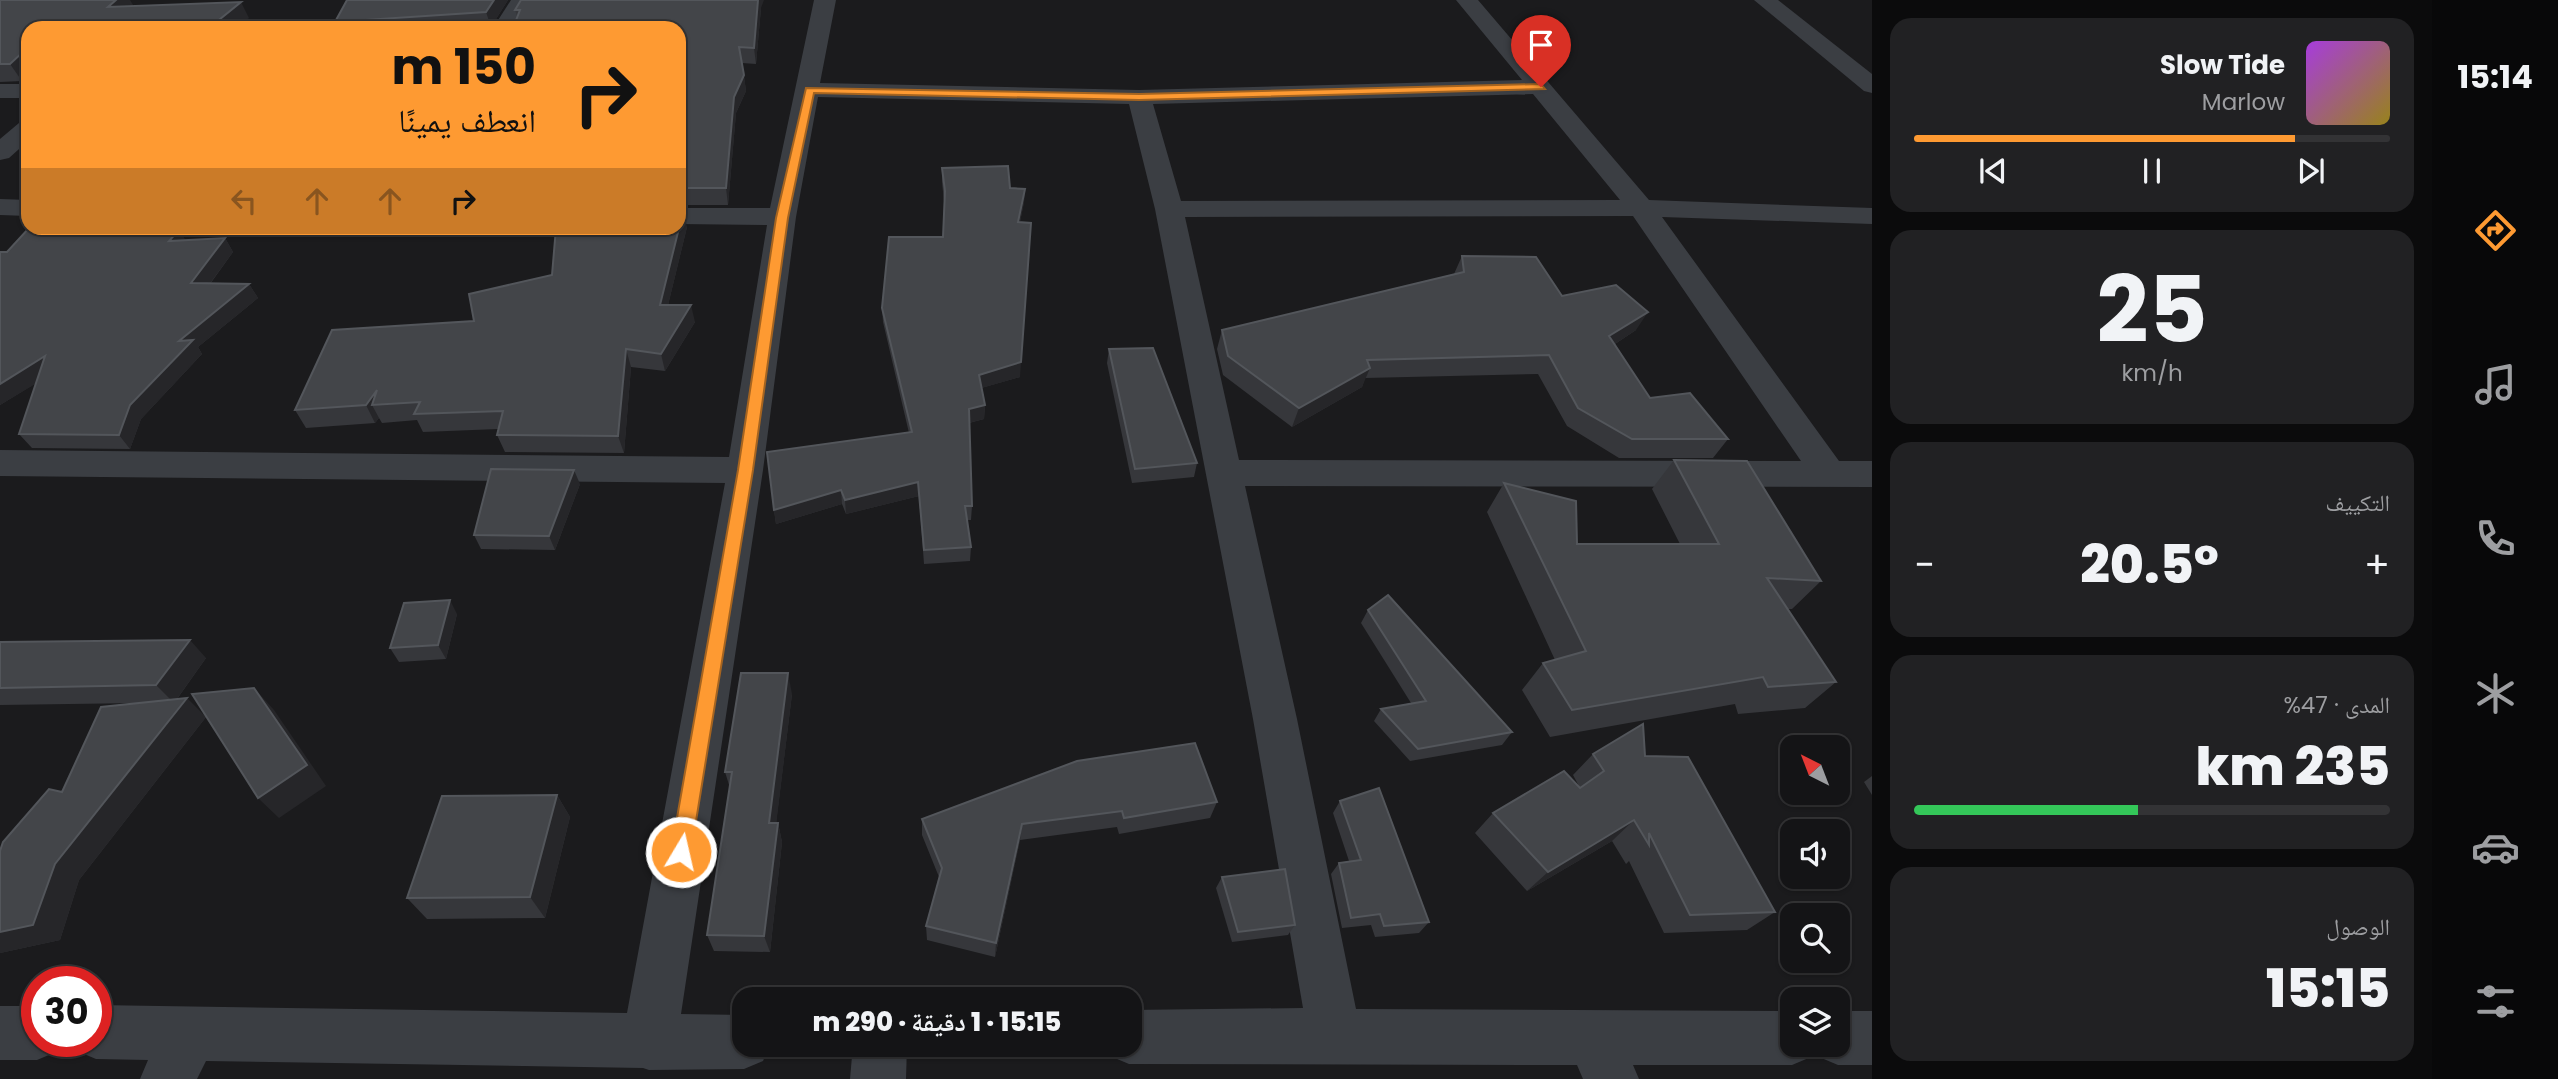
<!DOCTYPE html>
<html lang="ar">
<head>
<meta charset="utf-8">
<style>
  body { margin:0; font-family:Poppins,"Noto Naskh Arabic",sans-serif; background:#212123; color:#f1f3f6; direction:rtl; height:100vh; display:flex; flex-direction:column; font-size:26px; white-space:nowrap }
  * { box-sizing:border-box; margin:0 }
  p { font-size:23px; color:#9d9ea1 }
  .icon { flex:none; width:38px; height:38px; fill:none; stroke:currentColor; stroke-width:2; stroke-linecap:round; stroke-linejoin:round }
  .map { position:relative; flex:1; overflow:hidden; direction:ltr }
  .panel { display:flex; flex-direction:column; gap:18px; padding:18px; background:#0b0b0c; width:560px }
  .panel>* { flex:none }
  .hud { position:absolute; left:21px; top:21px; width:665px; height:214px; border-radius:21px; box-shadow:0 2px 5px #0004,0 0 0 2px #333335; direction:rtl; background:#fe9a32; color:#111; overflow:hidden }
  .needle { width:46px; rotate:318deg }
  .fabs { position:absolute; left:1780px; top:735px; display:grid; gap:14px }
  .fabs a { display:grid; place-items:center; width:70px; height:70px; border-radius:14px; background:#141416; box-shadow:0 2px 5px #0004,0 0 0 2px #333335; font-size:35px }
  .speed { position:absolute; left:21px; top:966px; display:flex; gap:14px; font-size:35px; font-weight:700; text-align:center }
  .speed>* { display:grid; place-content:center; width:91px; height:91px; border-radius:50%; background:#141416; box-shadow:0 2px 5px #0004,0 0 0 2px #333335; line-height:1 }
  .speed .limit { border:10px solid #d22; background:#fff; color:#111 }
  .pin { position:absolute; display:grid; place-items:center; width:60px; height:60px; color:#fff; margin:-72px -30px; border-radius:50% 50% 50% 0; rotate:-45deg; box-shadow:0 0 7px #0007 }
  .pin .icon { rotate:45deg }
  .me { position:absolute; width:77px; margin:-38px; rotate:9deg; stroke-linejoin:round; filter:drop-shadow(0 0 5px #0008) }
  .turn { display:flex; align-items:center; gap:24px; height:147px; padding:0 35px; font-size:32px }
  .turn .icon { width:91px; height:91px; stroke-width:2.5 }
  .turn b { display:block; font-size:49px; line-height:60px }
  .lanes { display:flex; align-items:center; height:66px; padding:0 35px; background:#0003; justify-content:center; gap:35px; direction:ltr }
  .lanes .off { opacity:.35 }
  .big { font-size:52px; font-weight:800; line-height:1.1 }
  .panel .card { flex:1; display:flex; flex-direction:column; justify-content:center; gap:10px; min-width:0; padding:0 24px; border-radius:21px; background:#212123 }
  .panel .dial { align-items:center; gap:0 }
  .dial b { font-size:91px; line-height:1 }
  .song { display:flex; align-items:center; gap:21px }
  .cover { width:84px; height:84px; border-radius:10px; background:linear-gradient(135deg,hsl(280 70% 55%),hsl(50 70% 35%)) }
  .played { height:7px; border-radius:4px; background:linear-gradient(90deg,#fe9a32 80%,#333335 80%) }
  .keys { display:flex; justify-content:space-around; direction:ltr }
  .heat { display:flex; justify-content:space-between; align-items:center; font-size:38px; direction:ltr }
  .charge { height:10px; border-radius:5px; background:linear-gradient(90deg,#34c759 47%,#333335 0) }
  .trip { position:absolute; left:732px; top:987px; width:410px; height:70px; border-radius:21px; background:#141416; box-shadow:0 2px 5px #0004,0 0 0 2px #333335; font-weight:800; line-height:70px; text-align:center; direction:rtl }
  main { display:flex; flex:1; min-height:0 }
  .menu { display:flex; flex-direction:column; width:126px; justify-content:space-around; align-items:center; background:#080809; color:#9d9ea1 }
  .menu .icon { width:49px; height:49px }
  .menu .active { color:#fe9a32 }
  .menu b { font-size:32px; color:#f1f3f6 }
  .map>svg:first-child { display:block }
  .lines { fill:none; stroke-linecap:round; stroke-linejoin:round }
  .minor { fill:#3b3e43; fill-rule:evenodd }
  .wall { fill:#36373b }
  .shaded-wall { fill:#262629 }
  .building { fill:#434549; stroke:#53565b; stroke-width:2 }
  .route { fill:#fe9a32; stroke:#a56420; stroke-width:2 }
</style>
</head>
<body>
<main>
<nav class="menu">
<b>15:14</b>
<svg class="icon active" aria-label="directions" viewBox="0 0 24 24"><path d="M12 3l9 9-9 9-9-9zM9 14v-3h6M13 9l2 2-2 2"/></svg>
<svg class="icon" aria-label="music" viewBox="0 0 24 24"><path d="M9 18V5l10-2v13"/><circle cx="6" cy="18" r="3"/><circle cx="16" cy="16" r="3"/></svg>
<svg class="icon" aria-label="phone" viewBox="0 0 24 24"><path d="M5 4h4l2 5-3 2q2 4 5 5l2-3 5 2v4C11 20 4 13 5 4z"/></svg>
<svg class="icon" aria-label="climate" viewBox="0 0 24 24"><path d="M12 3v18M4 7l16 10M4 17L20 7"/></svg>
<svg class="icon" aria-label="car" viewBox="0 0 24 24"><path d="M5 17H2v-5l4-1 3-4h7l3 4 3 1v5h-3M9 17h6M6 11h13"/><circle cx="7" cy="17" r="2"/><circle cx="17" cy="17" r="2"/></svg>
<svg class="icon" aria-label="filters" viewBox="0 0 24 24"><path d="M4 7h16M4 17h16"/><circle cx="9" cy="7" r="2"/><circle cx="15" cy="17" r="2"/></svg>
</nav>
<section class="panel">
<div class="card">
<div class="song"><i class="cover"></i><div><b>Slow Tide</b><p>Marlow</p></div></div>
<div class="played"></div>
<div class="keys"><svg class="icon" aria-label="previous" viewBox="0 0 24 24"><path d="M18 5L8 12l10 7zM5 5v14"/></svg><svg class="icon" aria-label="pause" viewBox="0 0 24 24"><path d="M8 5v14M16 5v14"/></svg><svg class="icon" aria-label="next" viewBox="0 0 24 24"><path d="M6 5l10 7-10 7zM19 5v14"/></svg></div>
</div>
<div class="card dial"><b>25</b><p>km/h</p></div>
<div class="card"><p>التكييف</p>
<div class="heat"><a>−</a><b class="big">20.5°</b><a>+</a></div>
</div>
<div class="card"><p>المدى · 47%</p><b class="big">235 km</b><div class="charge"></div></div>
<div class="card"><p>الوصول</p><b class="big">15:15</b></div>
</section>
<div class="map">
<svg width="1872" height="1079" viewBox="0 0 1872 1079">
  <rect width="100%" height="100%" fill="#1b1b1d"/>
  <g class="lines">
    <g class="minor">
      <polygon points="511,0 533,0 515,28 493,28"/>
      <path d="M814,0H836L820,83L1139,90L1522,80L1456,0H1478L1649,200L1872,208V224L1662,217L1839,461H1872V487L1245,486L1297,719L1356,1009L1792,1011V1045H1838V1011H1872V1065H1838L1819,1057L1815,1048L1811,1057L1792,1065H1633L1639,1079H1583L1577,1065L1129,1064L1110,1056L1105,1045H1129V1010L1303,1008L1253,719L1155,209L1129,104L818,97L796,217L763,470L681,1014L744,1015V1045H770L763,1061L744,1069L649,1070L643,1068L206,1061L197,1079H140L148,1060L96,1059L77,1051L73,1041H96V1005L627,1013L725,483L0,476V450L729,457L767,225L679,224V208H770ZM1533,94L1620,200L1181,201L1153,104ZM1633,216L1801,461L1239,460L1185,217Z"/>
      <polygon points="1754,0 1778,0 1872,74 1872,93 1864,91"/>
      <rect x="0" y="84" width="28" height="14"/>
      <polygon points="28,120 28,141 9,158 0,160 0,139 19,123"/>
      <polygon points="0,199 28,200 28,216 0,215"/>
      <polygon points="0,1006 37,1006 37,1041 61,1041 56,1052 37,1060 0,1060"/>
      <polygon points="853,1045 907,1045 906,1079 850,1079"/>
    </g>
  </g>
  <g class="wall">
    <polygon points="0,0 133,6 249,18 28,28 28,76 22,81 0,82"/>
    <polygon points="347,0 508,0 491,27 337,28 335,22"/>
    <polygon points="761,8 756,64 742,63 746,91 736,113 728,205 679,205 679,28 517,16 515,10"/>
    <polygon points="942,168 1010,188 1025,189 1024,202 1020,222 1020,377 981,388 985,405 984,419 969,423 972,506 971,520 967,520 971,547 970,561 924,564 919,496 846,514 842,504 776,524 774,510 909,433 883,322 882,308 943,237 944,202 942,182"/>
    <polygon points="687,227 668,305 695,322 665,371 631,367 624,453 505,452 497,435 498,429 423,432 417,420 382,423 379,418 375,423 306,428 295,410 474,321 552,275"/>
    <polygon points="179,230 185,240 225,238 233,252 210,284 249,284 258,298 198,347 202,354 141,419 130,449 32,448 19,434 36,383 0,405 0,252"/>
    <polygon points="1462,256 1562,296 1636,330 1615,344 1650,398 1728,439 1713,458 1619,458 1567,426 1538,374 1365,378 1362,387 1292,427 1223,375 1217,349 1222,330 1454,274"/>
    <polygon points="1109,349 1197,463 1194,477 1132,483 1107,363"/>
    <polygon points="1674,460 1821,581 1792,609 1787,609 1836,682 1805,708 1738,714 1735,704 1550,737 1522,690 1543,663 1555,660 1487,512 1504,483 1577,544 1680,544 1652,489"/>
    <polygon points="580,484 555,550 481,549 474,535"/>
    <polygon points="1368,610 1512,732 1502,745 1410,761 1374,721 1381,709 1411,703 1361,623"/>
    <polygon points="457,614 446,659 399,662 390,648"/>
    <polygon points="0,642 206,658 177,699 206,717 79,880 60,940 0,953 0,932 62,792 139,703 0,705"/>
    <polygon points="792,694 776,823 778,823 782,842 770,952 714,951 707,935 730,788 725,772"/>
    <polygon points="1593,754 1645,756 1775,912 1747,930 1664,933 1629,861 1626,864 1612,841 1527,891 1475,833 1493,813 1580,788 1573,775"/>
    <polygon points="1872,776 1872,795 1864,782"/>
    <polygon points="557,795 570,817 545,918 427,919 407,898"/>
    <polygon points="1340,801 1429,922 1419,933 1375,937 1371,925 1342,928 1331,874 1339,863 1349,861 1333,813"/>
    <polygon points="1217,802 1210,818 1119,834 1117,827 1020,840 995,957 927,940 926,926 939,877 922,835 922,819"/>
    <polygon points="1222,877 1295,925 1288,935 1232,942 1216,888"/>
  </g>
  <g class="shaded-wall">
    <polygon points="116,0 130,0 135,8 108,7"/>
    <polygon points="494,0 508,0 491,27 486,12"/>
    <polygon points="758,0 764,0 761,8 756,64 754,48"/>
    <polygon points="241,2 249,18 238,28 209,28"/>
    <polygon points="24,51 28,56 28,76 22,81 10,64"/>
    <polygon points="744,75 746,91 736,113 728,205 726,188 734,97"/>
    <polygon points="1025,189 1024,202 1017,236 1018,222"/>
    <polygon points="683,210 687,227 664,322 660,305"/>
    <polygon points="179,230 188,244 169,241"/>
    <polygon points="225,238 233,252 200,297 191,283"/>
    <polygon points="249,284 258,298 198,347 202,354 141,419 130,449 119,435 130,405 179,341"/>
    <polygon points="691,305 695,322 665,371 661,354"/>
    <polygon points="1648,312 1636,330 1598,355 1609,336"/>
    <polygon points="626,349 631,367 624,453 618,436"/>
    <polygon points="45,356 57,371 0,405 0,384"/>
    <polygon points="1021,362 1020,377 978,389 979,375"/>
    <polygon points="1370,368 1362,387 1292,427 1299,408"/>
    <polygon points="377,390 372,405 379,418 375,423 366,405"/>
    <polygon points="985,405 984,419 968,423 969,409"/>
    <polygon points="574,470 580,484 555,550 549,536"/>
    <polygon points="918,482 919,496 846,514 845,500"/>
    <polygon points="841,490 842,504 776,524 774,510"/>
    <polygon points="450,600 457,614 446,659 438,645"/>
    <polygon points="190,640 206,658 174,703 156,685"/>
    <polygon points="788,673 792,694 774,842 769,823"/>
    <polygon points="254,688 274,710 326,786 279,818 258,798"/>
    <polygon points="187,698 206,717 79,880 60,940 0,953 0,932"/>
    <polygon points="557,795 570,817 545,918 530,897"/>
    <polygon points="1634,820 1612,841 1527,891 1548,872"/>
    <polygon points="778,823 782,842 770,952 764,936"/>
    <polygon points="1022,824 1020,840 995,957 996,943"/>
  </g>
  <g class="building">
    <polygon points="0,0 116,0 108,7 241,2 209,28 28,28 28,51 24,51 10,64 0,64"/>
    <polygon points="347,0 494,0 486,12 335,22"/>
    <polygon points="521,0 758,0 754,48 739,47 744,75 734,97 726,188 679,188 679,28 513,28 520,10 515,10"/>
    <polygon points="1008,166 1010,188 1025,189 1018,222 1031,223 1021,362 979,375 985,405 969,409 972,506 965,506 971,547 924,550 918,482 845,500 841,490 774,510 767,452 912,432 882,308 889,237 943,237 945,191 942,168"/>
    <polygon points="679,209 683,210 679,227"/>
    <polygon points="29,228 179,230 169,241 225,238 191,283 249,284 179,341 193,340 130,405 119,435 19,434 45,356 0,384 0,252 7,252"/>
    <polygon points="556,228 679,228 660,305 691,305 661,354 626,349 618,436 497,435 503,411 414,414 420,402 372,405 377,390 366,405 295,410 332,330 474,321 469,294 552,275"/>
    <polygon points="1462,256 1536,257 1562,296 1616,285 1648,312 1609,336 1650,398 1690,393 1728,439 1632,439 1578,408 1549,355 1367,360 1370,368 1299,408 1228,356 1222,330 1464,272"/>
    <polygon points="1153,348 1197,463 1135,469 1109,349"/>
    <polygon points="1674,460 1747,461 1821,581 1767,578 1836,682 1768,687 1763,677 1572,710 1543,663 1586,651 1504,483 1576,501 1577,544 1719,544"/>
    <polygon points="491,469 574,470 549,536 474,535"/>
    <polygon points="1388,595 1512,732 1418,749 1381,709 1426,701 1368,610"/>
    <polygon points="450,600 438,645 390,648 404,603"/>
    <polygon points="190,640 156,685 0,688 0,642"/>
    <polygon points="741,673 788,673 769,823 778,823 764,936 707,935 732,772 725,772"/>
    <polygon points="254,688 307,765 258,798 192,694"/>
    <polygon points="187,698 55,864 33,925 0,932 0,851 3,842 49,789 62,792 101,707"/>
    <polygon points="1643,724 1645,756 1688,757 1775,912 1690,915 1649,833 1649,845 1634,820 1548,872 1493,813 1564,771 1580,788 1604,771 1593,754"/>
    <polygon points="1195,743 1217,802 1124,818 1122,811 1022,824 996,943 926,926 942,868 922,819 1077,761"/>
    <polygon points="1379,788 1429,922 1384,926 1380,914 1351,918 1339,863 1361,860 1340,801"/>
    <polygon points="557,795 530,897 407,898 442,796"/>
    <polygon points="1285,869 1295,925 1238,932 1222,877"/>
  </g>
  <polygon class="route" points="1541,84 1545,89 1139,100 814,93 788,218 753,470 691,852 688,859 681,862 674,859 671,852 738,470 776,218 806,88 1139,94"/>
</svg>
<div class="fabs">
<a><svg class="needle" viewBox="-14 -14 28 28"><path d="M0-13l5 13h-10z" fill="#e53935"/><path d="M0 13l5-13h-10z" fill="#9d9ea1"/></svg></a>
<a><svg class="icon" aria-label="sound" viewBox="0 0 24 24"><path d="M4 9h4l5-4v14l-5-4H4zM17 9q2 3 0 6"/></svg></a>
<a><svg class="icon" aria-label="search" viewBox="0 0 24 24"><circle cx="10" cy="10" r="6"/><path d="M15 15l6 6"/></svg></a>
<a><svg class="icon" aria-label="layers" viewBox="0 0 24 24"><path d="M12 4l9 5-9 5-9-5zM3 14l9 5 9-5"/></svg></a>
</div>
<div class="speed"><div class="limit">30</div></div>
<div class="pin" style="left:1541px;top:87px;background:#d93025"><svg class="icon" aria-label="arrive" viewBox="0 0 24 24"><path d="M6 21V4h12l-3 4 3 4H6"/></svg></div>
<svg class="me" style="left:681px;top:852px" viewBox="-20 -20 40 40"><circle r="17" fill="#fe9a32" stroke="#fff" stroke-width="3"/><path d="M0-11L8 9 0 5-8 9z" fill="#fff"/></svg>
<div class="trip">15:15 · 1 دقيقة · 290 m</div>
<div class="hud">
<div class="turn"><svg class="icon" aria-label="right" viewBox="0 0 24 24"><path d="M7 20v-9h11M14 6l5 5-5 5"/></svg><div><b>150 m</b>انعطف يمينًا</div></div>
<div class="lanes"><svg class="icon off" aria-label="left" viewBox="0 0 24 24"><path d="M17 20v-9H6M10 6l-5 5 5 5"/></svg><svg class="icon off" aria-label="ahead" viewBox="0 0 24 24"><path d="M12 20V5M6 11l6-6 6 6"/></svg><svg class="icon off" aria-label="ahead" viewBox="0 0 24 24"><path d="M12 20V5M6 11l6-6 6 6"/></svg><svg class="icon" aria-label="right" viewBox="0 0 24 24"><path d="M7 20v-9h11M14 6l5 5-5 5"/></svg></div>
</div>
</div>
</main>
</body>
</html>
